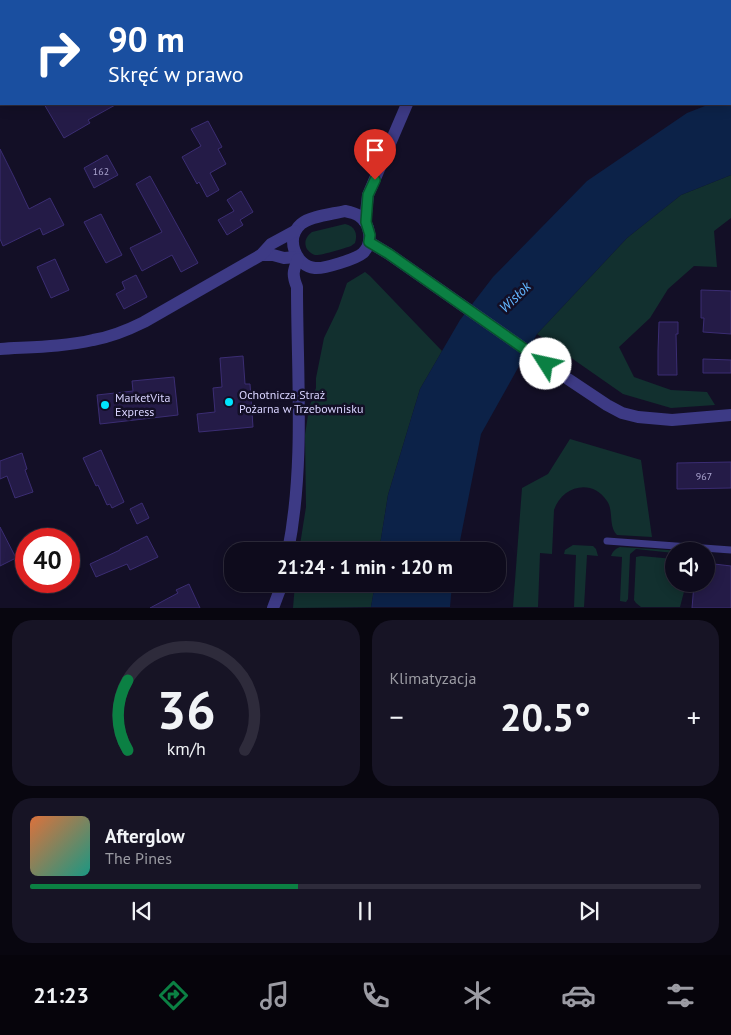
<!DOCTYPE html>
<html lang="pl">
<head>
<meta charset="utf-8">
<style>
  body { margin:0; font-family:"PT Sans",sans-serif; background:#171425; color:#f1f3f6; height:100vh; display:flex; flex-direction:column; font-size:19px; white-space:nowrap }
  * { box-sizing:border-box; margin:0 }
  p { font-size:16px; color:#9b9ba3 }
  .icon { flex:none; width:28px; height:28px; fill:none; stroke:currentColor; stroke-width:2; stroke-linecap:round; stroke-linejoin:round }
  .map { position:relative; height:608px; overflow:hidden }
  .panel { display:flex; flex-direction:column; gap:12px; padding:12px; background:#08060f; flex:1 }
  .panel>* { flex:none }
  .banner { position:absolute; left:0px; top:0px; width:731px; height:105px; box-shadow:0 2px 12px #0003,0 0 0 1px #2e2b3b; background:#1a4fa0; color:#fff; overflow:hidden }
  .controls { position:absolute; left:665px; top:542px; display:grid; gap:10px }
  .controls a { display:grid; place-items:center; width:50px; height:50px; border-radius:50%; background:#0e0b1c; box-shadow:0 2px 12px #0003,0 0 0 1px #2e2b3b; font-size:25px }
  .speed { position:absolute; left:15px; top:528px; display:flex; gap:10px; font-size:25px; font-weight:700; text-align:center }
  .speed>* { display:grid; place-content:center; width:65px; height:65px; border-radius:50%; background:#0e0b1c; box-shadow:0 2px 12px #0003,0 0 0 1px #2e2b3b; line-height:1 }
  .speed .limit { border:8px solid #d22; background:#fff; color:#111 }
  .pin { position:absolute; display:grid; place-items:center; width:42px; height:42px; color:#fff; margin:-51px -21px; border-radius:50% 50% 50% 0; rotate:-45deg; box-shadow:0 0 5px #0007 }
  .pin .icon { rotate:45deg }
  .me { position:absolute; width:55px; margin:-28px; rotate:305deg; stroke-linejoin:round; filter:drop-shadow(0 0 4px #0008) }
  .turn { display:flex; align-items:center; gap:18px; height:105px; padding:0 25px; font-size:22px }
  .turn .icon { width:65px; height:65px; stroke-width:2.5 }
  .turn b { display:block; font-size:35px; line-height:42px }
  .big { font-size:38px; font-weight:700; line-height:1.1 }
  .panel .tile { flex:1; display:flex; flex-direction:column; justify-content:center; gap:8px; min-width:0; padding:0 18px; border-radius:20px; background:#171425 }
  .panel .dial { align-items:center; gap:0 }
  .dial svg { height:130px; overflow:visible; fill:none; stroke:#2e2b3b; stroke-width:7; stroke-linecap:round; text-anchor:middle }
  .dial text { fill:#f1f3f6; stroke:none }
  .song { display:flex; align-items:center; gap:15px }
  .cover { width:60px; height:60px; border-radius:8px; background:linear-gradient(135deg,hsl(20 70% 55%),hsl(170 70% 35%)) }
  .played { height:5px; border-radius:2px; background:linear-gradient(90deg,#0b8043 40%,#2e2b3b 40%) }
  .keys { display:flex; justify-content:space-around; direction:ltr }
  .heat { display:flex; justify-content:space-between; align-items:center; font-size:28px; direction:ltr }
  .panel .tiles { flex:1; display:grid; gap:12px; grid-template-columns:1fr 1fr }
  .tile:last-child { grid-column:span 2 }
  .trip { position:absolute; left:224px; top:542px; width:282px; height:50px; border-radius:20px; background:#0e0b1c; box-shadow:0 2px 12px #0003,0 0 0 1px #2e2b3b; font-weight:700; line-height:50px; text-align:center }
  .tabs { display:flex; height:80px; justify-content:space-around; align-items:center; background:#06040b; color:#9b9ba3 }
  .tabs .icon { width:35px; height:35px }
  .tabs .active { color:#0b8043 }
  .tabs b { font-size:22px; color:#f1f3f6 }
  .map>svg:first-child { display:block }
  .green { fill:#12302f }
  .water { fill:#0c2248 }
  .building { fill:#241b47; stroke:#3b2d73 }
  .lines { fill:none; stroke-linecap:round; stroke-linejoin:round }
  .service { stroke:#3d3a85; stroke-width:7 }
  .tertiary { stroke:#3d3a85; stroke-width:12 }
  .route-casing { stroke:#07532c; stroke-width:12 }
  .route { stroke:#0b8043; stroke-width:9 }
  .poi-dot { fill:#00e5ff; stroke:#130f26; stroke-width:2 }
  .labels { text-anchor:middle; stroke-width:5; stroke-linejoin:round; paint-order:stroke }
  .number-label { font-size:10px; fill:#aca6d1 }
  .poi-label { font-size:12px; fill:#d9d4ff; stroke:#130f26; text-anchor:start }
  .water-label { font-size:14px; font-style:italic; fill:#62b6ff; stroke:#130f26 }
</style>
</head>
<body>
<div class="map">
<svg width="731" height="608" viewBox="0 0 731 608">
  <rect width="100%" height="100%" fill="#130f26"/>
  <g class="green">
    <polygon points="731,175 731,218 714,231 717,267 694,266 668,289 650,318 619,347 634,377 671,390 707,392 715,405 671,408 623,394 537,334 627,238 681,195"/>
    <path d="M345,224C355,226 358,234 355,243L351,246C345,248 320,256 315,255C311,254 307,250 306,247C304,240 307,236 312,232Z"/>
    <polygon points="365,272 370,276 442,351 420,389 388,495 379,551 299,551 306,507 305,435 309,408 316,388 316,378 324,338 338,309 347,283"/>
    <path d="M570,439L641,460L652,537L617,535C608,526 614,511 607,501C592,478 562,486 554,510L552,554L540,553L538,607H513L522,488L548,474Z"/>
    <polygon points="573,545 593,546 596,549 598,556 587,555 584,607 574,607 576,555 564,554 565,550"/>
    <path d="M620,547L683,551H674V553L636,549L630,554L628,599L626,602L620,601L622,557L611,556C613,551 615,549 620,547Z"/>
    <polygon points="641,556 674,559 674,584 686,584 680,607 641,607 636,603 634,600 636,557"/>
    <polygon points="295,584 375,584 371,607 293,608"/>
  </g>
  <g class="water">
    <polygon points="730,96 731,96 731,175 681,195 627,238 537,334 481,434 458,551 379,551 388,495 420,389 460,320 493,277 587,181 687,113 710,104 730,104"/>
    <polygon points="375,584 452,584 450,607 371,607"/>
  </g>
  <g class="building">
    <polygon points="44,104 117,104 88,120 90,123 64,138"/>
    <polygon points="208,121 222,147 218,149 226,164 210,173 219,190 207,197 199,182 197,184 182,157 201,146 191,129"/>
    <polygon points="0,149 14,177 29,209 50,198 64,225 43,235 40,228 3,246 0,239"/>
    <polygon points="107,155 118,175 94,188 84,168"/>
    <polygon points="150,176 198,263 181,272 172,255 142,271 130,248 162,232 136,184"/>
    <polygon points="241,191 253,212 240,220 243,225 227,235 218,220 234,211 227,200"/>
    <polygon points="101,214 122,255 106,263 84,222"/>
    <polygon points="55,259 69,290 51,298 37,267"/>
    <polygon points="136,275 147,297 124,309 116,294 125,289 122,282"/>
    <polygon points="701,290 731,291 731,334 703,332 704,318 701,318"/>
    <polygon points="659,322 678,322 678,334 676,334 677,375 658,375 658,351"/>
    <polygon points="243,356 245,384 250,384 253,427 199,432 197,414 215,412 213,388 222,387 220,358"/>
    <polygon points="703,359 731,360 731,373 703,373"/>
    <polygon points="174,377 178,415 100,424 97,395 133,391 132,381"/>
    <polygon points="101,450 124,502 112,508 110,504 107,505 98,485 96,486 83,458"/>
    <polygon points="22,453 27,469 25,470 33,492 15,498 7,476 0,479 0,461"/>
    <polygon points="731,462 731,488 677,489 677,463"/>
    <polygon points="142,503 149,518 137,524 130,509"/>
    <polygon points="0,527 16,558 0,566"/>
    <polygon points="147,536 158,557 130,570 127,564 96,577 90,564 120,550 120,549"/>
    <polygon points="706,563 731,566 731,608 692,608 694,584 706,584"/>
    <polygon points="189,584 200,608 150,608 178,593 176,590"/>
  </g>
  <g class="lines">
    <polyline class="service" points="607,541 731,550"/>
    <g class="tertiary">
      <polyline points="450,1 451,0"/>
      <path d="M345,211C350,212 355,213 359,216C371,224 373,243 363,253C356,259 324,269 315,268C295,266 285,238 301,224C310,216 333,214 345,211Z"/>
      <polyline points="365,222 368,195 407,104"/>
      <polyline points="369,242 389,254 562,375 607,405 622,413 638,417 672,420 731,415"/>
      <polyline points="261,255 273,255 284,258 297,257"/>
      <path d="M0,349C31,347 63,347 93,340C111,337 128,330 144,322L261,255L271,244L295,231"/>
      <path d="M288,551C305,466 297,374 297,287C292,275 293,271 298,259"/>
      <polyline points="273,608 282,584"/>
    </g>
  </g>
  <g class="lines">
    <defs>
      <polyline id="route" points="375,180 368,195 366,222 370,235 369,242 389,254 546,364"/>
    </defs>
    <use href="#route" class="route-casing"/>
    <use href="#route" class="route"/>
  </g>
  <g class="poi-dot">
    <circle cx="229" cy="402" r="5"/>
    <circle cx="105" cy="405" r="5"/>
  </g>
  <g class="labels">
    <g class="number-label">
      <text x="101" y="175">162</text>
      <text x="704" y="480">967</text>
    </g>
    <g class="poi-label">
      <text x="239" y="399">Ochotnicza Straż<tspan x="239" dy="14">Pożarna w Trzebownisku</tspan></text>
      <text x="115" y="402">MarketVita<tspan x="115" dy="14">Express</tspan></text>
    </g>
    <g class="water-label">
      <text transform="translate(515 297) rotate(-44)" y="5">Wisłok</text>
    </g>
  </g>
</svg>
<div class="controls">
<a><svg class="icon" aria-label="sound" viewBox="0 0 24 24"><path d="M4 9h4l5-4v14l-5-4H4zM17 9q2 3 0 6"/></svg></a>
</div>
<div class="speed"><div class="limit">40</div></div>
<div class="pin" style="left:375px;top:180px;background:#d93025"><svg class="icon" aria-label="arrive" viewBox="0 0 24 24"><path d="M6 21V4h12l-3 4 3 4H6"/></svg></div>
<svg class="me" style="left:546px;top:364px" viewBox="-20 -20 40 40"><circle r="19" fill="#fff"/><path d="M0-13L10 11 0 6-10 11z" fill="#0b8043"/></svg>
<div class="trip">21:24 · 1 min · 120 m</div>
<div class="banner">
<div class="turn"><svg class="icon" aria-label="right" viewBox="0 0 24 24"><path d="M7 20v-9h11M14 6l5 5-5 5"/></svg><div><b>90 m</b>Skręć w prawo</div></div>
</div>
</div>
<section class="panel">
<div class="tiles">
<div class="tile dial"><svg viewBox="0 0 100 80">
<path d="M14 69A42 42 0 1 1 86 69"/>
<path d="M14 69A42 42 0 0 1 14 26" stroke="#0b8043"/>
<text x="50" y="56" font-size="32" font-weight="700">36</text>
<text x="50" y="72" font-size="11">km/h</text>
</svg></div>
<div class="tile"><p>Klimatyzacja</p>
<div class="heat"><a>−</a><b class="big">20.5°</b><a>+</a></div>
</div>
<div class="tile">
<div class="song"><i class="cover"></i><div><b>Afterglow</b><p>The Pines</p></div></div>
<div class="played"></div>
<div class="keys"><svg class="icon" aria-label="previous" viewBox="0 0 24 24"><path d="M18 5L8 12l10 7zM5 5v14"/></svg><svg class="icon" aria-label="pause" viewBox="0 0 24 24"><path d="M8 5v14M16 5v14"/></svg><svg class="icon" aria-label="next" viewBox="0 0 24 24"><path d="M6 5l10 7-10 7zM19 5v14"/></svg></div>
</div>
</div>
</section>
<nav class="tabs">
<b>21:23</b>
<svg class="icon active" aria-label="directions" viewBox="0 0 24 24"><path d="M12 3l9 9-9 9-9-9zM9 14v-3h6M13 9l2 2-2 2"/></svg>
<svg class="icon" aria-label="music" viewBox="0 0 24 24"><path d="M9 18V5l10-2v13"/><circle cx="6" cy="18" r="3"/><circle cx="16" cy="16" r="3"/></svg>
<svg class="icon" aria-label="phone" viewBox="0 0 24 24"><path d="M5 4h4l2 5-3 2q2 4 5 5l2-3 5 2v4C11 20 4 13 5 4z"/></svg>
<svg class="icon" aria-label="climate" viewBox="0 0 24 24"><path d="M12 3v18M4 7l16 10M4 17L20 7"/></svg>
<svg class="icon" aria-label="car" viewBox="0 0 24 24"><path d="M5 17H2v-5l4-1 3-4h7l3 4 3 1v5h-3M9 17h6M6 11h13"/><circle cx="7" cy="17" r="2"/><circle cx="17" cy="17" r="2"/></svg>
<svg class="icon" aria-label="filters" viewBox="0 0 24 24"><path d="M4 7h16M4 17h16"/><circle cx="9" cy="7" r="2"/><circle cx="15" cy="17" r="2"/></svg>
</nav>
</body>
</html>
